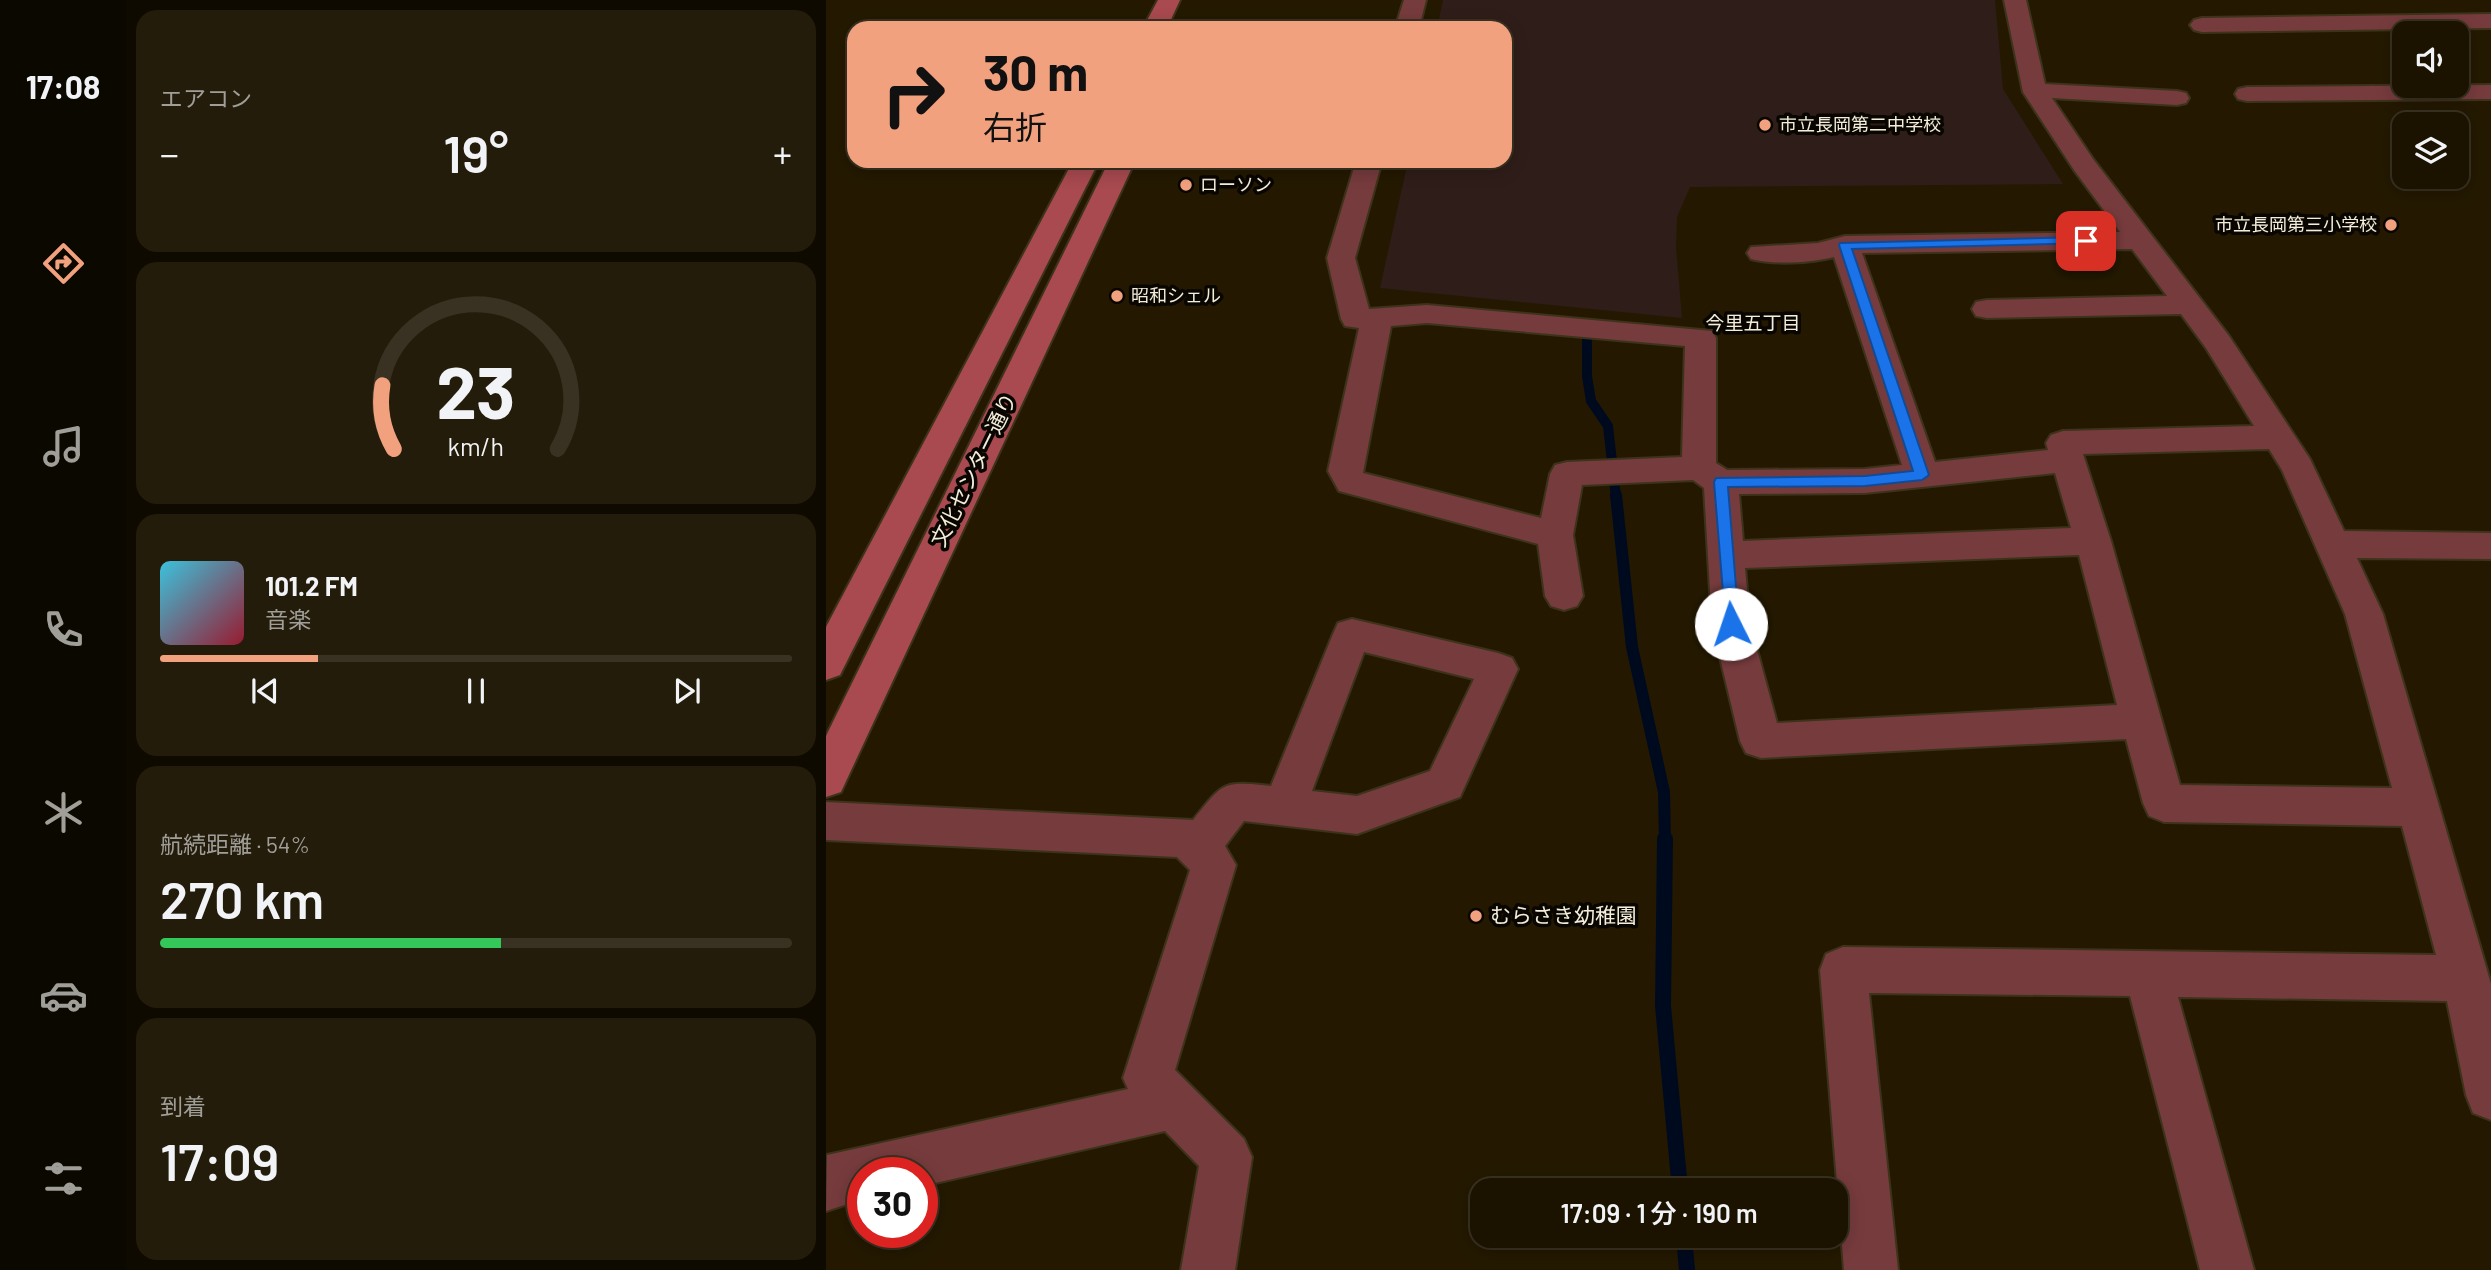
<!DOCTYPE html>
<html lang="ja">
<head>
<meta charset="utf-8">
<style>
  body { margin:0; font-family:Barlow,"Noto Sans JP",sans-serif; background:#241c0a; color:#f1f3f6; height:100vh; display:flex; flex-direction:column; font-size:26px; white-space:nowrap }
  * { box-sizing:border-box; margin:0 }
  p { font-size:23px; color:#a09e99 }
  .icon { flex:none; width:38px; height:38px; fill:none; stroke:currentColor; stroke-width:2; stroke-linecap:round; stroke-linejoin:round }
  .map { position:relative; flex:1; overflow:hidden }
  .side { display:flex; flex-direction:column; gap:10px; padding:10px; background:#0f0a00; width:700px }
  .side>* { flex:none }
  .top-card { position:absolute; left:21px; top:21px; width:665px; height:147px; border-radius:21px; box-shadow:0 4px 18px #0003,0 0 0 2px #393222; background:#f2a17e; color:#111; overflow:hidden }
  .tools { position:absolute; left:1566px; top:21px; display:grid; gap:14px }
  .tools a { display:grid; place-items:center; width:77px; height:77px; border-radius:14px; background:#1b1300; box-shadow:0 4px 18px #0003,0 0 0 2px #393222; font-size:35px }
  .speed { position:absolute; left:21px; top:1157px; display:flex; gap:14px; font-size:35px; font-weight:700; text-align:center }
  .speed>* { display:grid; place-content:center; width:91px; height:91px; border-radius:50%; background:#1b1300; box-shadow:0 4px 18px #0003,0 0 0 2px #393222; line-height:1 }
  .speed .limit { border:10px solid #d22; background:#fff; color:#111 }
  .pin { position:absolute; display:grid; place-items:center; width:60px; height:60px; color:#fff; margin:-30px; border-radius:14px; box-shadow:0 4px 10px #0006 }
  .me { position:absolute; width:77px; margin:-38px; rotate:356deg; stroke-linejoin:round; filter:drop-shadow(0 0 5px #0008) }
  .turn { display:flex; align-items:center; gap:24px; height:147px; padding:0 21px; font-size:32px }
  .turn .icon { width:91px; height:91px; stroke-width:2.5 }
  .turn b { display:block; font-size:49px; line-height:60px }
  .big { font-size:52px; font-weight:600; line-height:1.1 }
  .side .widget { flex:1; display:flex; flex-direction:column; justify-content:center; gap:10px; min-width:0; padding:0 24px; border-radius:21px; background:#241c0a }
  .side .dial { align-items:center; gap:0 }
  .dial svg { height:182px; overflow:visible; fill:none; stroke:#393222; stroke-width:7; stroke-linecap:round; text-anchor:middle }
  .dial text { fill:#f1f3f6; stroke:none }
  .song { display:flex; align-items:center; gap:21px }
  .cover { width:84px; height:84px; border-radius:10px; background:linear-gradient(135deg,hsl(190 70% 55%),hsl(350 70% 35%)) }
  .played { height:7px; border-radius:4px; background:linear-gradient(90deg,#f2a17e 25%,#393222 25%) }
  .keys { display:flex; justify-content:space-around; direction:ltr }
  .heat { display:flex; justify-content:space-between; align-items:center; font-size:38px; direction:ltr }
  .charge { height:10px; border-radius:5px; background:linear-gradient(90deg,#34c759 54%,#393222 0) }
  .trip { position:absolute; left:644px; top:1178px; width:378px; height:70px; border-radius:21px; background:#1b1300; box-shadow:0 4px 18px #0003,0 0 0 2px #393222; font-weight:600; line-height:70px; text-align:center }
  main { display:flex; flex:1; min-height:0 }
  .tabs { display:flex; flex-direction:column; width:126px; justify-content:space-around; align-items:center; background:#0b0800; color:#a09e99 }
  .tabs .icon { width:49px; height:49px }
  .tabs .selected { color:#f2a17e }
  .tabs b { font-size:32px; color:#f1f3f6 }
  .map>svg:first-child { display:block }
  .education { fill:#2f1d19 }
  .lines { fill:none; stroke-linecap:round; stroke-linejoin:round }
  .stream-far2 { stroke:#000a1e; stroke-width:10 }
  .stream-far1 { stroke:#000a1e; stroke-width:12 }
  .stream { stroke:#000a1e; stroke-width:16 }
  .street-casing { stroke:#3d321a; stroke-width:4 }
  .secondary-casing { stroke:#3d321a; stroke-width:4 }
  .street { fill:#763b3d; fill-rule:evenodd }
  .secondary { fill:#a84a50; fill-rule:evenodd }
  .route { fill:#1a73e8; stroke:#114b97; stroke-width:2 }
  .poi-dot { fill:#f2a17e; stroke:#090600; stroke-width:2.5 }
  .labels { text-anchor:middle; stroke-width:7; stroke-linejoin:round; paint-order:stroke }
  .far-poi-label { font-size:18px; fill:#f4eddb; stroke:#090600; text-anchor:start }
  .far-neighbourhood-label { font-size:19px; fill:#f4eddb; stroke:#090600 }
  .street-label { font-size:21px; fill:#f4eddb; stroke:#090600 }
  .poi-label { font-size:21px; fill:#f4eddb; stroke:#090600; text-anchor:start }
</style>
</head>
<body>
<main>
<nav class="tabs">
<b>17:08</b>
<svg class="icon selected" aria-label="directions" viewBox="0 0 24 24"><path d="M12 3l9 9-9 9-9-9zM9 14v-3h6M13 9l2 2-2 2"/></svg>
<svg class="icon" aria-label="music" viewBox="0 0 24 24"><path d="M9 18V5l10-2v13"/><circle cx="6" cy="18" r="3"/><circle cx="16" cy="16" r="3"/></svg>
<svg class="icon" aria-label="phone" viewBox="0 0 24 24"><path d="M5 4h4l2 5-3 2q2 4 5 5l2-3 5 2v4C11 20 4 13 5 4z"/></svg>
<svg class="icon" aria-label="climate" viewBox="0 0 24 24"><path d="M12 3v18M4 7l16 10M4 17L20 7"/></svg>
<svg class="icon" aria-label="car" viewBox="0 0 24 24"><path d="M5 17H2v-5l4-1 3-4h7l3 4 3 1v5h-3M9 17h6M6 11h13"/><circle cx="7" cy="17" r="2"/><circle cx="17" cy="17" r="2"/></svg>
<svg class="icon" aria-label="filters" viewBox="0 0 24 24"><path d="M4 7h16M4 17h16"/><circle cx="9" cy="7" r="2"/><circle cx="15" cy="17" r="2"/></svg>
</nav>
<section class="side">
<div class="widget"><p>エアコン</p>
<div class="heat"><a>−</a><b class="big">19°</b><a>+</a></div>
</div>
<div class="widget dial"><svg viewBox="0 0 100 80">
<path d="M14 69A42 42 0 1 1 86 69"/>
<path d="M14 69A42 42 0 0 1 9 41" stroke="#f2a17e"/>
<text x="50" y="56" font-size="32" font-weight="700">23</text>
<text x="50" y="72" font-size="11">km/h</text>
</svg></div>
<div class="widget">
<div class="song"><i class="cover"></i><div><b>101.2 FM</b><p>音楽</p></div></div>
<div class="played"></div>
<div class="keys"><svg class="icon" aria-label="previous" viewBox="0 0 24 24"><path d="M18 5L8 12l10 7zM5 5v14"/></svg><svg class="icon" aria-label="pause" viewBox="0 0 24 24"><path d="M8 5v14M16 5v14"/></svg><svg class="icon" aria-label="next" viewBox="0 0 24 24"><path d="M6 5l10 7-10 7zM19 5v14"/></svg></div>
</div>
<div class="widget"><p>航続距離 · 54%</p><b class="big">270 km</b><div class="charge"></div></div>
<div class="widget"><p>到着</p><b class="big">17:09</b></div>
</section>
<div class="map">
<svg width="1665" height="1270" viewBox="0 0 1665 1270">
  <rect width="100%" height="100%" fill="#241900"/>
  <polygon class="education" points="617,0 1169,0 1177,89 1237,184 864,187 851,217 850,247 856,318 554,288 582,161 679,161 679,28 611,28"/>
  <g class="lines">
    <polyline class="stream-far2" points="761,337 761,376 765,401 782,426 790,497"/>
    <polyline class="stream-far1" points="790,495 806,647 838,792 839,841"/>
    <g class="stream">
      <polyline points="839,839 837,1006 854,1190"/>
      <polyline points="858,1236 861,1270"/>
    </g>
    <defs>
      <g id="street">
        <polygon points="578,0 600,0 593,28 569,28"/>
        <path d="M1178,0H1200L1219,84L1351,91L1360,93L1363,98L1360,103L1351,105L1226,98L1267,159L1403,336L1484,459L1518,531L1665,533V559L1531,558L1557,614L1665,984V1120L1647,1113L1640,1095L1621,1001L1352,997L1428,1270H1374L1304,996L1043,993L1072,1270H1018L994,970L1000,954L1017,947L1610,955L1576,826L1338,822L1323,816L1317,803L1300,739L935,758L920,753L914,741L886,624L878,488L867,480L756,485L747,535L757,596L751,606L738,610L725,606L719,596L712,544L513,491L502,471L533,328L519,326L515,319L501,258L530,161H556L529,258L543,309L601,305L886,331L890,338V463L901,470L1039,469L1076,465L1008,257C984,263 950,265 925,259L921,253L925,247L992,243L1019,236L1294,232L1248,170L1197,92ZM1306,249L1341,296L1161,300L1150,302L1146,309L1150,316L1161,318L1355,314L1380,348L1428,426L1237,431L1225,435L1220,443L1222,450L1109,462L1036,253ZM601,323L859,346L856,457L741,462L729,465L724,474L715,518L537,473L565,326ZM1443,449L1456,470L1519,614L1566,788L1354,785L1285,541L1257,454ZM1229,473L1245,528L917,541L913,494L1039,493ZM1253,555L1291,705L951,723L924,624L919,568Z"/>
        <polygon points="1665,14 1665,28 1376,32 1368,30 1364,25 1368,20 1376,18"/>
        <polygon points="1665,85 1665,99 1421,101 1412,99 1409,94 1412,89 1421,87"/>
        <path d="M526,619L672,653L686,658L692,669L634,797L531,834L418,821L399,846L410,865L349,1070L418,1139L426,1157L409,1270H355L373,1166L339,1131L96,1186V1172H37V1199L0,1211L1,1155L302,1089L297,1078L364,870L351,857L0,840V802L367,820C398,782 395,781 445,786L507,634L512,623ZM538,652L648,679L604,771L531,796L486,791Z"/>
      </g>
      <g id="secondary">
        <polygon points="332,0 354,0 341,28 317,28"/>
        <polygon points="247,161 273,161 14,675 0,680 0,627"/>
        <polygon points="283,161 309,161 15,792 0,797 0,736"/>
      </g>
    </defs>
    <use href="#street" class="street-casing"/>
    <use href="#secondary" class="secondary-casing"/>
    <use href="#street" class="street"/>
    <use href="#secondary" class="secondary"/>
  </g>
  <polygon class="route" points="1260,237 1266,241 1264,243 1026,249 1103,475 1096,480 1039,486 902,487 913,624 911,629 900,629 888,482 890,478 1039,476 1087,471 1013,245 1014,243"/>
  <g class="poi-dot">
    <circle cx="939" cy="125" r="7"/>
    <circle cx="360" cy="185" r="7"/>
    <circle cx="1565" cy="225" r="7"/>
    <circle cx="291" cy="296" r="7"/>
    <circle cx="650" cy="916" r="7"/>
  </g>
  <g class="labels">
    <g class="far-poi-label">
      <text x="953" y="131">市立長岡第二中学校</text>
      <text x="374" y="191">ローソン</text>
      <text x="1551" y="231" text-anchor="end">市立長岡第三小学校</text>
      <text x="305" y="302">昭和シェル</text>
    </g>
    <g class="far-neighbourhood-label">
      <text x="927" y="330">今里五丁目</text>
    </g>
    <g class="street-label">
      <text transform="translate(148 470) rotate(-64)" y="7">文化センター通り</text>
    </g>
    <g class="poi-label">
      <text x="664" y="923">むらさき幼稚園</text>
    </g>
  </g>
</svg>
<div class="tools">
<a><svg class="icon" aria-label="sound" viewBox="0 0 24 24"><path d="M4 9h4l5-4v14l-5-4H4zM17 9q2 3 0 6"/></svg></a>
<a><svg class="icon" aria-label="layers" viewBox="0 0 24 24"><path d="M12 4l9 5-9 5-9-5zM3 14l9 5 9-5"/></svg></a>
</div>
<div class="speed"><div class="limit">30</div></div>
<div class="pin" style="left:1260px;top:241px;background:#d93025"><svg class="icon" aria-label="arrive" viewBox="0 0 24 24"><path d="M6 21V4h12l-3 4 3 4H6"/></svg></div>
<svg class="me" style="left:905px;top:624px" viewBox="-20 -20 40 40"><circle r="19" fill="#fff"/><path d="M0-13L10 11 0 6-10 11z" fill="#1a73e8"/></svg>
<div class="trip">17:09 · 1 分 · 190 m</div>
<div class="top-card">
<div class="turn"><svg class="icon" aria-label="right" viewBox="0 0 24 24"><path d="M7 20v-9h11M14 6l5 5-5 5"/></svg><div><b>30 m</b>右折</div></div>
</div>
</div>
</main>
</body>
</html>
